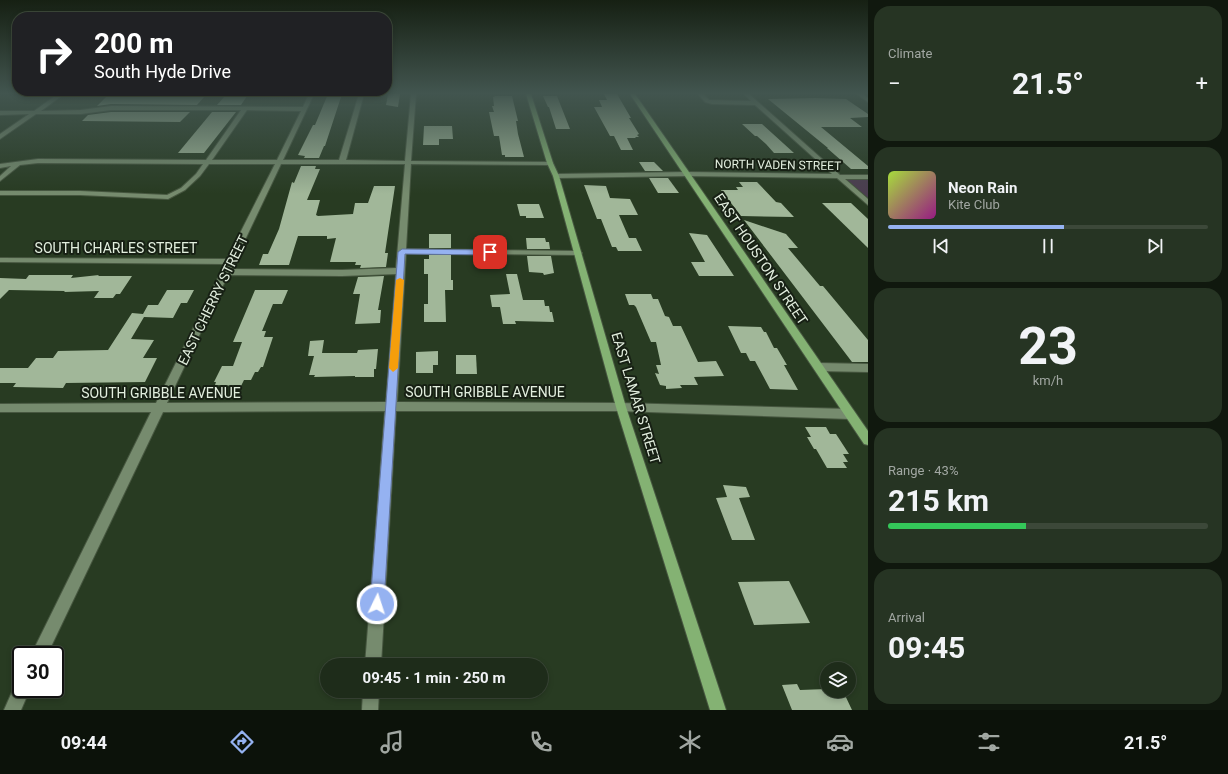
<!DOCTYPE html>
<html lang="en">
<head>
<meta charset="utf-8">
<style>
  body { margin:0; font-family:Roboto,sans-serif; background:#263423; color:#f1f3f6; height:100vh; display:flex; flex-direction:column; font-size:15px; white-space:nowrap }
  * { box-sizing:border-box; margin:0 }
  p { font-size:13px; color:#a1a7a2 }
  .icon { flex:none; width:22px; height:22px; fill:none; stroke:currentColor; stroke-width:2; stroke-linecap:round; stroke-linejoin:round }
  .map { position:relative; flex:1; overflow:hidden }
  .sheet { display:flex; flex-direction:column; gap:6px; padding:6px; background:#10180e; width:360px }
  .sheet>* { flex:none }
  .top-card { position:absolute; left:12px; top:12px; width:380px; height:84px; border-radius:16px; box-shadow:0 2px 6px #0003,0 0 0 1px #3c4839; background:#202124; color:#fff; overflow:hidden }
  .buttons { position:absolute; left:820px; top:662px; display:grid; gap:8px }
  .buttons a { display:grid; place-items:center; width:36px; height:36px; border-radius:50%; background:#1e2c1a; box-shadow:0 2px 6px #0003,0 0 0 1px #3c4839; font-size:20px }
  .speed { position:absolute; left:12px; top:646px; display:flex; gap:8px; font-size:20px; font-weight:700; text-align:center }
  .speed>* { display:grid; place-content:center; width:52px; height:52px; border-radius:50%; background:#1e2c1a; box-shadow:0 2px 6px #0003,0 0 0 1px #3c4839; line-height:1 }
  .speed .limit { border:2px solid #111; border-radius:6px; background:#fff; color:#111 }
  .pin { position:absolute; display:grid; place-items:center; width:34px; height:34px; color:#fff; margin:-17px; border-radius:8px; box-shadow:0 2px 6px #0006 }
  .me { position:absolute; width:44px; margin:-22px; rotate:4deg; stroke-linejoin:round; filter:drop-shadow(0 0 3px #0008) }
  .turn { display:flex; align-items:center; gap:14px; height:84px; padding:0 16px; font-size:18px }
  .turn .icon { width:52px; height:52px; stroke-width:2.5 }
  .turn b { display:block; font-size:28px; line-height:34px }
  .big { font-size:30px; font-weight:700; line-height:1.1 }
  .sheet .tile { flex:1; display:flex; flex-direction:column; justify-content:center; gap:6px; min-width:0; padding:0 14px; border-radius:16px; background:#263423 }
  .sheet .dial { align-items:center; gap:0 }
  .dial b { font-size:52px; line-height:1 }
  .song { display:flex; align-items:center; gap:12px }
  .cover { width:48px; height:48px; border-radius:6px; background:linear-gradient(135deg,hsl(80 70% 55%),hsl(310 70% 35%)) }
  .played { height:4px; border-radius:2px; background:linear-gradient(90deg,#95b2f1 55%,#3c4839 55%) }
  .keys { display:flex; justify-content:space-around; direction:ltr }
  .heat { display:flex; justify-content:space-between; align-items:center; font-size:22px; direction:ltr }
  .charge { height:6px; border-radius:3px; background:linear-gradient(90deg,#34c759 43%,#3c4839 0) }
  .trip { position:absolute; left:320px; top:658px; width:228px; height:40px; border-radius:20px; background:#1e2c1a; box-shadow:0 2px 6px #0003,0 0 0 1px #3c4839; font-weight:700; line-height:40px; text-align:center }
  .menu { display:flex; height:64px; justify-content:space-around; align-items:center; background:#0c120a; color:#a1a7a2 }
  .menu .icon { width:28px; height:28px }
  .menu .on { color:#95b2f1 }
  .menu b { font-size:18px; color:#f1f3f6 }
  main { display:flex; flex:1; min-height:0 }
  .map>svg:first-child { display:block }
  .green { fill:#4b3d4f }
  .building { fill:#a1b799 }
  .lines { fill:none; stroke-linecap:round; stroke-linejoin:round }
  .minor-casing { stroke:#475740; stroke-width:2 }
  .major-casing { stroke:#475740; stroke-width:2 }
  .minor { fill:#768b6e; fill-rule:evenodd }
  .major { fill:#84b273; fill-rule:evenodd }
  .route { fill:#95b2f1; stroke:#61749d }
  .slow { fill:#f59e0b }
  .labels { text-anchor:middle; stroke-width:4; stroke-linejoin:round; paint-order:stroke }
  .far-street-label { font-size:12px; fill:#e2eede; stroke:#172014 }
  .street-label { font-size:14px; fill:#e2eede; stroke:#172014 }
</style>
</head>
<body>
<main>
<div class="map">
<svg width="868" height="710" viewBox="0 0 868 710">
  <rect width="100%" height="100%" fill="#283b22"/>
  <polygon class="green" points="845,178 868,179 868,198"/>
  <g class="building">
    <polygon points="109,94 173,94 205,96 197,105 111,104 97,106"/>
    <polygon points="328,94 342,94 325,146 324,146 319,158 304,158 305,156 298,155 313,125 315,125"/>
    <polygon points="388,94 400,94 398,107 386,105"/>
    <polygon points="604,94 617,94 631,118 629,118 639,134 637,135 639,137 635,137 636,138 627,138 633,150 621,150 614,136 610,136 594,107 602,107 599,100 607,100"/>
    <polygon points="225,96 247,96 241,105 217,105"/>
    <polygon points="494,96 512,96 518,121 516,121 518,134 524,157 505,157 505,155 502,155 499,136 494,136 489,112 494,112 492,106 494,106 493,97 495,97"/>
    <polygon points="543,96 557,96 570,129 556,129 549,107 548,107"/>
    <polygon points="815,98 846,99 868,114 868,117 850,118 862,127 821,127 868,166 868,169 851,169 827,148 828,148 768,99"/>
    <polygon points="111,112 190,112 180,122 82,121 88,115"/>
    <polygon points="212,112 236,112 204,153 178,153"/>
    <polygon points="742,124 762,124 794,153 774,153 766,144 757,136 755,136"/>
    <polygon points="424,126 452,126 453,139 439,139 439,145 423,145"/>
    <polygon points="639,162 654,162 663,171 645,171"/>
    <polygon points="301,166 316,166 315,169 320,169 307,200 320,200 316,215 318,216 353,214 355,203 368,203 374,186 395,186 385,253 388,253 386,267 360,268 361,265 355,265 356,262 330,262 336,238 327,239 327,236 298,236 289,265 259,265 263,254 268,254 279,229 292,182 294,183"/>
    <polygon points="649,178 668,178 679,193 658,193"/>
    <polygon points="739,182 757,182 776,202 781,203 794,217 741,216 721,190 738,190 736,187 743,187"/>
    <polygon points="584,185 606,186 610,198 630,199 638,215 619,215 629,238 636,238 642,251 618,251 616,247 612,247 601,219 597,219"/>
    <polygon points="822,203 851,203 868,219 868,248"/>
    <polygon points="517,204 539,204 544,218 526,218 526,216 520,216"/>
    <polygon points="744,220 786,234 798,248 788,248 820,286 823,286 868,340 868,362 852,362"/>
    <polygon points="689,233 707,235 734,276 699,276 691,262 705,262"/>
    <rect x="429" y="234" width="22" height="14"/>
    <polygon points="526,238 545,238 546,242 549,242 550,249 527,249"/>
    <polygon points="429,255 451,255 451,280 453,280 453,290 445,290 446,322 424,322 424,304 428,304 428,274 424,274 424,259 429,259"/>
    <polygon points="527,256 551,256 554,273 544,275 543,273 529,272"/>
    <polygon points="506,274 517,274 523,300 544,300 545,306 549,306 550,312 552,312 554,322 515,321 516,324 503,324 500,307 492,307 490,295 510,294"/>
    <polygon points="29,275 73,275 71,278 99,275 98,276 132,276 120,294 116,294 113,298 94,298 99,291 64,292 65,291 9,290 0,299 0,278 26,279"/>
    <polygon points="384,276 378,310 381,310 380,323 355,324 360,294 353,294 358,277"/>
    <polygon points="167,290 194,290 187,303 181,303 173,318 144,317 131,339 154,340 143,358 157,358 145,382 66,383 63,388 13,387 16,383 0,383 0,368 28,368 36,358 53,358 58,351 108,350 132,313 143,314 148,305 158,305"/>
    <polygon points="255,290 288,290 282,304 273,304 262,331 266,331 264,337 273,337 263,367 261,367 258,372 255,372 251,380 244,380 241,386 215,385 216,382 214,382 222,366 233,366 242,342 233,342"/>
    <polygon points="625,294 651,294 653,299 658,299 665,316 669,317 673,326 681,326 698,362 716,361 724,376 694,377 698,385 680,385 682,388 666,389 666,386 660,385 655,373 659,374 656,365 661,365 656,342 651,342 636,307 634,305 629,305"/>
    <polygon points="728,326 761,327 764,332 766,332 774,348 777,348 787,365 784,365 798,390 770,389 755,361 750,361 746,353 741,353"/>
    <polygon points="324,340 322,353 357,353 358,350 378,349 376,369 374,369 374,377 355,377 355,376 314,377 315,375 309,375 314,356 308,356 310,341"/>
    <polygon points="438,351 438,365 433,365 433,373 416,373 416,352"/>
    <polygon points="456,355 476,355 477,374 456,374"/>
    <polygon points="805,427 826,427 830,434 836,434 849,454 843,454 848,462 843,462 847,468 827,468 816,449 814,449 807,437 811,437"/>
    <polygon points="723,485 746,487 750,497 739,498 755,540 732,540 716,498 727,497"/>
    <polygon points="789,581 810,623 754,625 738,582"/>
    <polygon points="797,684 800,690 827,689 827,691 843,691 852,710 792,710 782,685"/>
  </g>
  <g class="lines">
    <defs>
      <g id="minor">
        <path d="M58,94H64L41,111L81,110L111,106L303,107L309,94H314L283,160H339L359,94H364L346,160L405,161L411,94H416L411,161L552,162L553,163L550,165L411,164L406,249L578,251L582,253L578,255L406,253L397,402L619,403L849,409L853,411L855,414L853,417L849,419L619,411H396L381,665H365L385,411L163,412L47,655H31L151,412H0V404L156,403L225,264L0,262V258L227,259L275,164H209L200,176L185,190L168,199L80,195H0V191H80L167,195L181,188L196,174L203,164L38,163L20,165L0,181V176L11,166L0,168V164L38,159L206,160L241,110H111L81,114H36L0,139V134L29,114L0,115V111H34ZM247,110L301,111L277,160H212ZM281,164H405L396,268L342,270L231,269L236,262L235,261ZM396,274L386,402L167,403L228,275L342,276Z"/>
        <polygon points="698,94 703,94 709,100 712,100 751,101 744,94 749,94 840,175 868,175 868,179 845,179 868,199 868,205 837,178 687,176 556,178 553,176 556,174 687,172 832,174 755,105 712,104 705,102"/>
        <polygon points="857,94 863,94 868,98 868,102"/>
        <polygon points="819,363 868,364 868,372 819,371 815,370 814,367 815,364"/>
        <polygon points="21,681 21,689 30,689 21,710 4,710 16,683"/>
        <polygon points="363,691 379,691 378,710 362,710"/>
      </g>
      <g id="major">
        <polygon points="526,94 531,94 553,163 559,176 626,407 726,710 710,710 616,407 553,176 547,163"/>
        <polygon points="630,94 635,94 868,431 868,445 864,444"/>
      </g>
    </defs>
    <use href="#minor" class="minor-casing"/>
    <use href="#major" class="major-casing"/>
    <use href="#minor" class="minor"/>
    <use href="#major" class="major"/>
  </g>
  <linearGradient id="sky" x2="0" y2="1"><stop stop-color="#162013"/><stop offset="0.48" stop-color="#42554f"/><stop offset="1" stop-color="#42554f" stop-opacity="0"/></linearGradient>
  <rect width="868" height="194" fill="url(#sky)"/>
  <polygon class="route" points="402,249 490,250 494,252 490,255 405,254 384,604 382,609 377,611 372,609 370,604 398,252"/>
  <polygon class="slow" points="400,278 404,280 398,368 393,372 389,368 396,280"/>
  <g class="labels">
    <g class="far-street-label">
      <text transform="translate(778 165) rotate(1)" y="4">NORTH VADEN STREET</text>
    </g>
    <g class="street-label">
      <text x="116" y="253">SOUTH CHARLES STREET</text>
      <text transform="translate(761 259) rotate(56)" y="5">EAST HOUSTON STREET</text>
      <text transform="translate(213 300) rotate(-64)" y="5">EAST CHERRY STREET</text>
      <text x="485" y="397">SOUTH GRIBBLE AVENUE</text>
      <text x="161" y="398">SOUTH GRIBBLE AVENUE</text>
      <text transform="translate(636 398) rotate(73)" y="5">EAST LAMAR STREET</text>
    </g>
  </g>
</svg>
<div class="buttons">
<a><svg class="icon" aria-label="layers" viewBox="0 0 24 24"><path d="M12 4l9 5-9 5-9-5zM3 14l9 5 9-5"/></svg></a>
</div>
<div class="speed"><div class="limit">30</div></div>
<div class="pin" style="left:490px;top:252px;background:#d93025"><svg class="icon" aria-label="arrive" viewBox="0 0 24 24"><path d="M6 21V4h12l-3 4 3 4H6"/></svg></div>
<svg class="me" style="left:377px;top:604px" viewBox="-20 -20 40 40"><circle r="17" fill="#95b2f1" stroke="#fff" stroke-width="3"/><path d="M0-11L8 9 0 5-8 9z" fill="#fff"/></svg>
<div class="trip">09:45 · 1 min · 250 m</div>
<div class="top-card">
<div class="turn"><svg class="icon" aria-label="right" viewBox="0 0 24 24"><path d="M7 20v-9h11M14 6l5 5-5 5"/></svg><div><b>200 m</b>South Hyde Drive</div></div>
</div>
</div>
<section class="sheet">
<div class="tile"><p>Climate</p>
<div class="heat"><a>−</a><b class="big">21.5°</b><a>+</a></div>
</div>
<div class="tile">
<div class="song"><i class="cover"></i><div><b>Neon Rain</b><p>Kite Club</p></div></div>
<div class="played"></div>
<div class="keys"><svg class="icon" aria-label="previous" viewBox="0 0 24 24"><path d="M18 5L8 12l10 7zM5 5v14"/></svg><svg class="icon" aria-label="pause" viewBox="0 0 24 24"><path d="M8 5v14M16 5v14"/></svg><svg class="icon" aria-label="next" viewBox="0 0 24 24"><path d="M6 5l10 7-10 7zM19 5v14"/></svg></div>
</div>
<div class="tile dial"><b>23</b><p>km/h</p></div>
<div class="tile"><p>Range · 43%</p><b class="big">215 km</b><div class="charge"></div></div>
<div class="tile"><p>Arrival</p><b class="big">09:45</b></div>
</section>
</main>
<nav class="menu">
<b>09:44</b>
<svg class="icon on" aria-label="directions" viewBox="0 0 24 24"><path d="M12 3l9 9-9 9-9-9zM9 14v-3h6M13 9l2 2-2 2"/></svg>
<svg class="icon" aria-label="music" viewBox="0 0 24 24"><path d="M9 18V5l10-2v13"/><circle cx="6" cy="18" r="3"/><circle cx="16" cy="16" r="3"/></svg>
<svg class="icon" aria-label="phone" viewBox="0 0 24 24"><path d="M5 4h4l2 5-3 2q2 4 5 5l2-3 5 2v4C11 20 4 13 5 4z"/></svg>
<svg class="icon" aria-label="climate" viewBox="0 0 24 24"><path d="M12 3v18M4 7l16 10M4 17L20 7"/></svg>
<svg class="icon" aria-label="car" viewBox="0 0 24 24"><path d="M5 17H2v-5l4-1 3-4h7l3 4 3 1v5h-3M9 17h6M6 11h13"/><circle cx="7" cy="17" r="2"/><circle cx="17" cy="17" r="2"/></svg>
<svg class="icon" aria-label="filters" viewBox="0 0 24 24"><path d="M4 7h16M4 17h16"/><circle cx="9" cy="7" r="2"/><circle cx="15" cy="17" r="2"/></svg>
<b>21.5°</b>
</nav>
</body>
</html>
